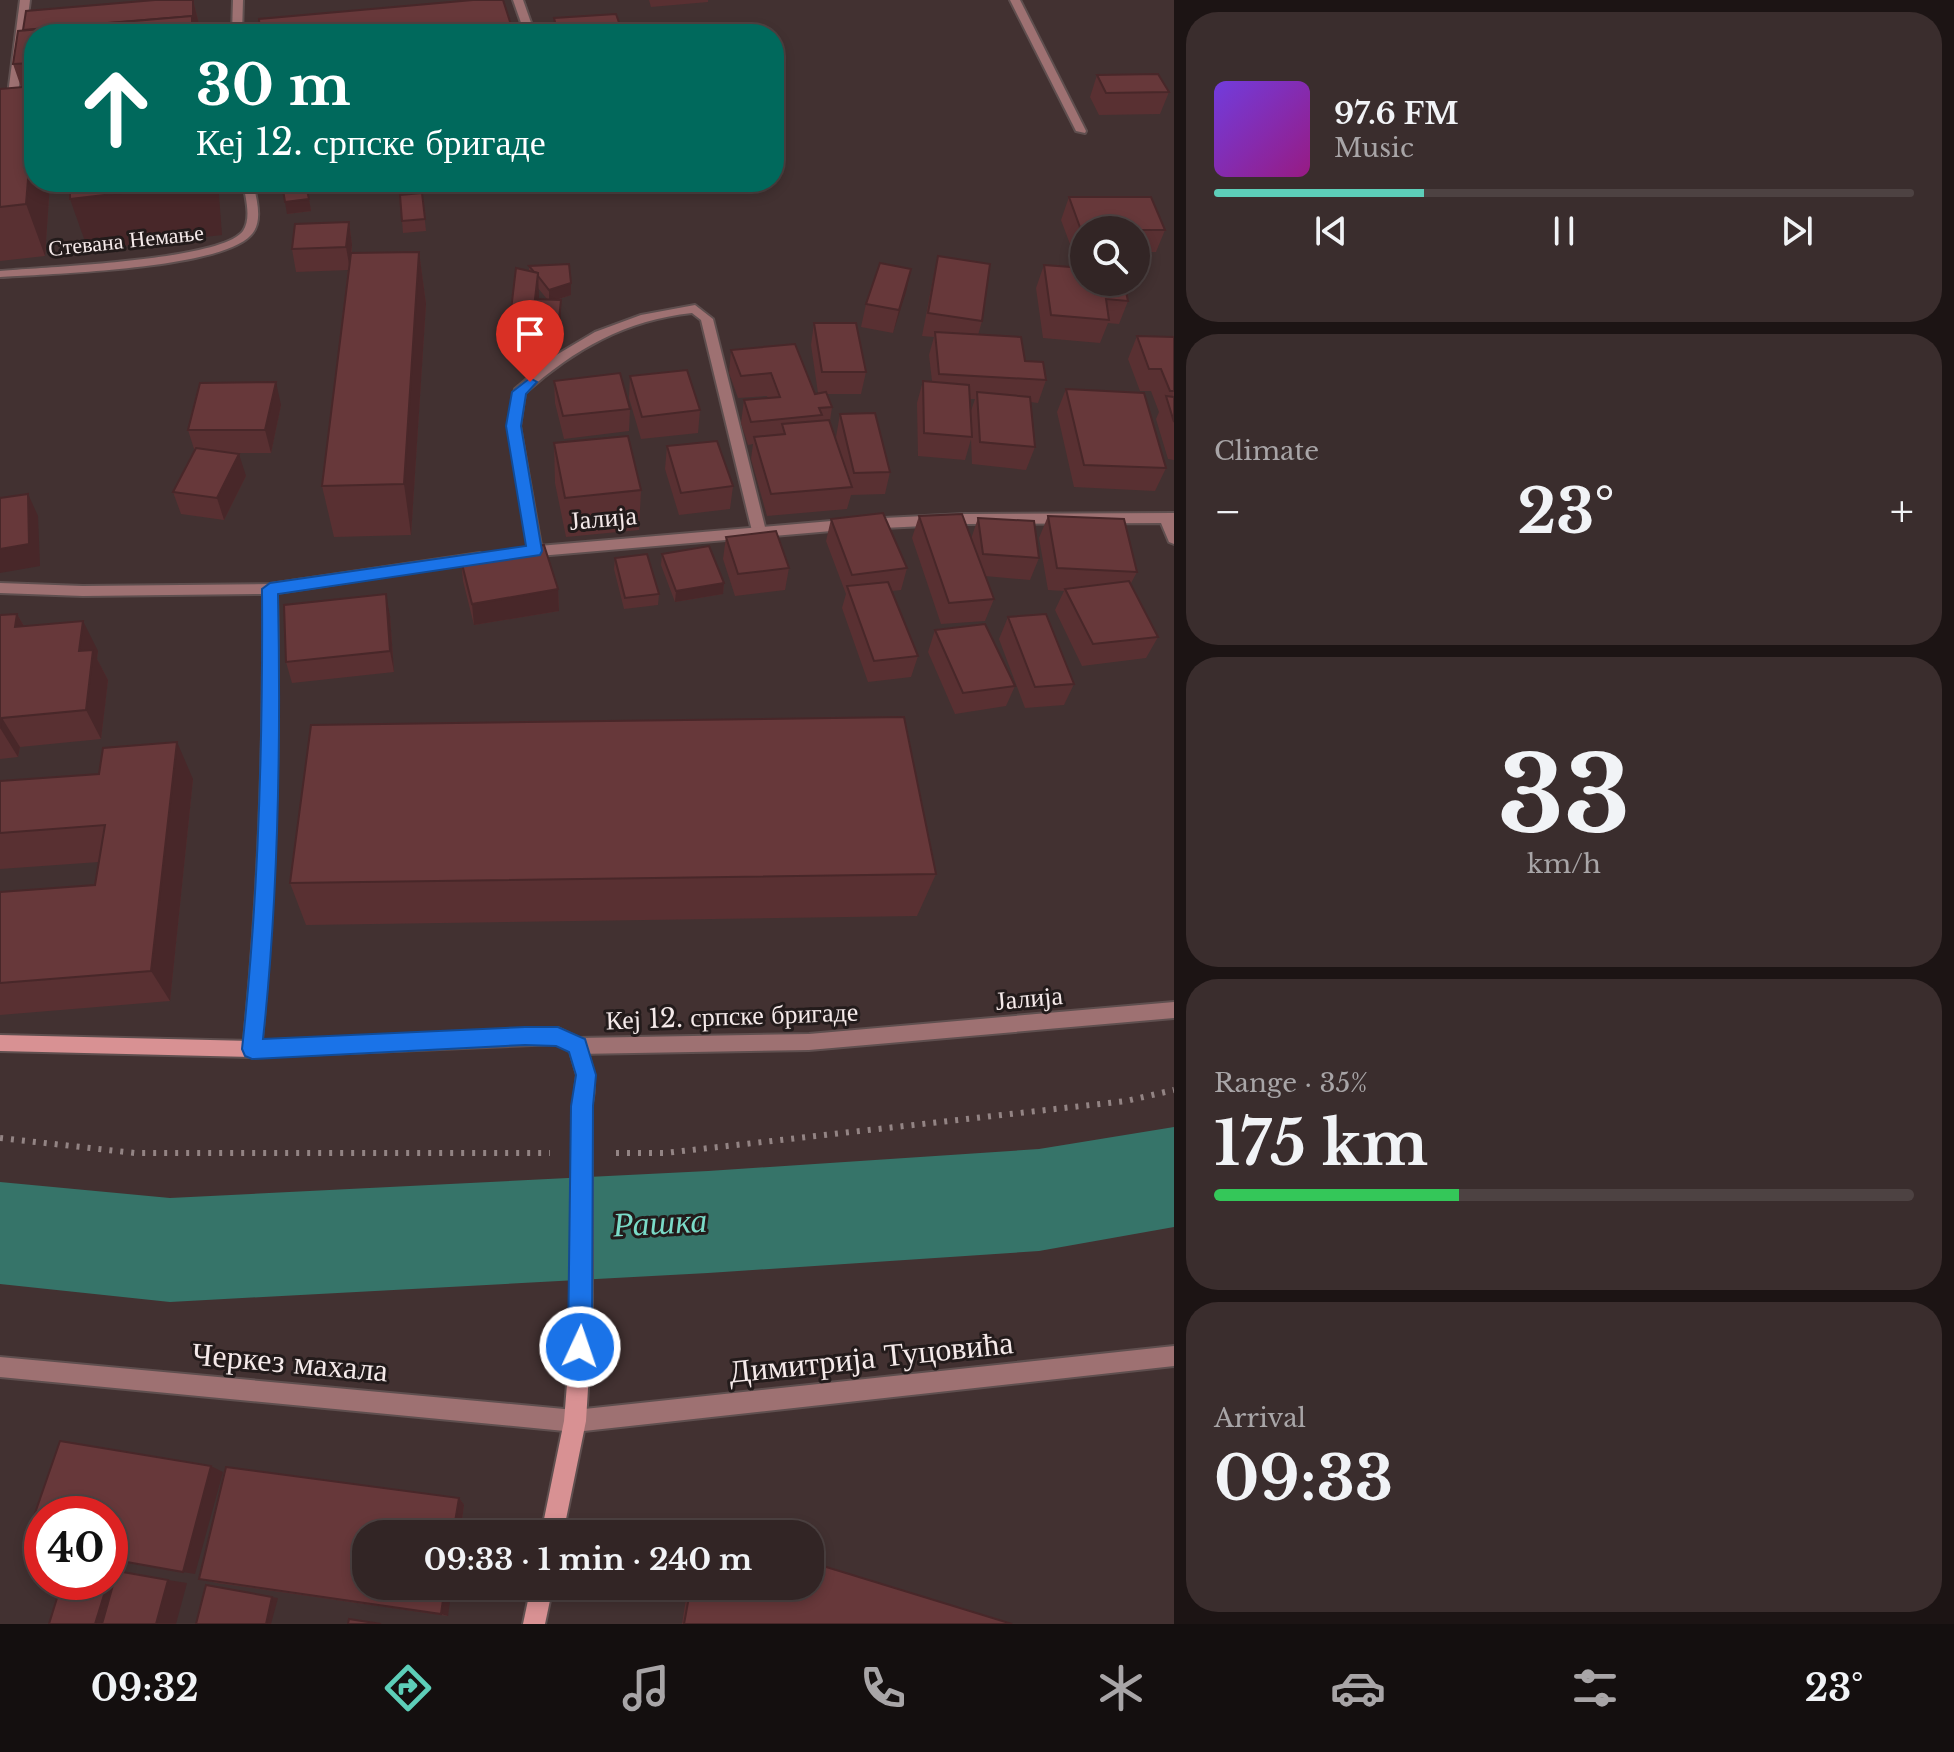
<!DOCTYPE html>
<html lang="en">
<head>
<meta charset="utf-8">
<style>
  body { margin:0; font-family:"Libre Baskerville",serif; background:#3a2d2d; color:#f1f3f6; height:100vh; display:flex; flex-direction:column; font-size:30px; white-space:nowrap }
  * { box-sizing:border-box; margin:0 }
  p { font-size:26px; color:#a8a5a7 }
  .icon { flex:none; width:44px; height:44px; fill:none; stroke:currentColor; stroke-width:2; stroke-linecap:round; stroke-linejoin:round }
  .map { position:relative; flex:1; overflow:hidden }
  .details { display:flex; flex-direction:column; gap:12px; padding:12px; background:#1c1414; width:780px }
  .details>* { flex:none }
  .hud { position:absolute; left:24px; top:24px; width:760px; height:168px; border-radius:32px; box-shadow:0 4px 12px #0003,0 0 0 2px #4d4242; background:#00695c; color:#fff; overflow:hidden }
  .fabs { position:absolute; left:1070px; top:216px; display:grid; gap:16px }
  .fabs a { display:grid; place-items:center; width:80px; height:80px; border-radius:50%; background:#322525; box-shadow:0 4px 12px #0003,0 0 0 2px #4d4242; font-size:40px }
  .speed { position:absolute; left:24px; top:1496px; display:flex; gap:16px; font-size:40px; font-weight:700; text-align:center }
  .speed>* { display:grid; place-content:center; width:104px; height:104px; border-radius:50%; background:#322525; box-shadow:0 4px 12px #0003,0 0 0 2px #4d4242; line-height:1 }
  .speed .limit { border:12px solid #d22; background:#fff; color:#111 }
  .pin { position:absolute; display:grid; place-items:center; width:68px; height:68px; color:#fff; margin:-82px -34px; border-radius:50% 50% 50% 0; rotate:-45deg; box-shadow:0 0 8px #0007 }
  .pin .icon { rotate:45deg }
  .me { position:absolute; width:88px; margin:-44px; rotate:3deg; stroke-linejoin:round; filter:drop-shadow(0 0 6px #0008) }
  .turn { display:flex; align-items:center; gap:28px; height:168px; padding:0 40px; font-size:36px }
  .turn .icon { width:104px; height:104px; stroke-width:2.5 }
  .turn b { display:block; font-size:56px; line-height:68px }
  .big { font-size:60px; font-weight:800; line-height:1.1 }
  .details .widget { flex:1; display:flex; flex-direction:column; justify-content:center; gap:12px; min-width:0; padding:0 28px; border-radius:32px; background:#3a2d2d }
  .details .dial { align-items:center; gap:0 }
  .dial b { font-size:104px; line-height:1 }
  .song { display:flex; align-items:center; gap:24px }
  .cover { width:96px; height:96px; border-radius:12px; background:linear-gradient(135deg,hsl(260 70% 55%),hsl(310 70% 35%)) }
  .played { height:8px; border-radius:4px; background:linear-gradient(90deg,#5dceb9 30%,#4d4242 30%) }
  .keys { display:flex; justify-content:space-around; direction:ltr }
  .heat { display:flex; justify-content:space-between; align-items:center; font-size:44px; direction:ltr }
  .charge { height:12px; border-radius:6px; background:linear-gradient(90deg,#34c759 35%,#4d4242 0) }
  .trip { position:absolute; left:352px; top:1520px; width:472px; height:80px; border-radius:32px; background:#322525; box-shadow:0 4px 12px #0003,0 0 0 2px #4d4242; font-weight:800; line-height:80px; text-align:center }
  .dock { display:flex; height:128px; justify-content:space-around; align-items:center; background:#140f0f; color:#a8a5a7 }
  .dock .icon { width:56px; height:56px }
  .dock .active { color:#5dceb9 }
  .dock b { font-size:36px; color:#f1f3f6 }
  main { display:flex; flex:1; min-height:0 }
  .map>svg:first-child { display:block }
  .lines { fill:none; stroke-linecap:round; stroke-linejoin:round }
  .river { fill:#367469; fill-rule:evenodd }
  .lane-casing { stroke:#5f4f4f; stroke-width:4 }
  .street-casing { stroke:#5f4f4f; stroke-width:4 }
  .secondary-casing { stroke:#5f4f4f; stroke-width:4 }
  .path { stroke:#938484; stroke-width:6; stroke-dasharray:3 8; stroke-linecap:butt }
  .lane { fill:#9e7172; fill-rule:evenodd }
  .street { fill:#9e7172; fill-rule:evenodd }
  .secondary { fill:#d89193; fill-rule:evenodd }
  .secondary-bridge-casing { stroke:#5f4f4f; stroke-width:24; stroke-linecap:butt }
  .secondary-bridge { stroke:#d89193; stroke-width:20 }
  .wall { fill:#593032; fill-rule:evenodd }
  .shaded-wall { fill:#482729 }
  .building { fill:#67383a; stroke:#482729; stroke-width:2 }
  .route { fill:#1a73e8; stroke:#114b97; stroke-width:2 }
  .labels { text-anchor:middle; stroke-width:6; stroke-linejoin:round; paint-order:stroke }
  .far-street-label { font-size:22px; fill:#f5eaea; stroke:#231b1b }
  .street-label { font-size:26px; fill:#f5eaea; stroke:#231b1b }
  .near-street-label { font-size:32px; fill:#f5eaea; stroke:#231b1b }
  .near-water-label { font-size:34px; font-style:italic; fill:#7adbc8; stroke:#231b1b }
</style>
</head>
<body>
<main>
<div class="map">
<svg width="1174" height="1624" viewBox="0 0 1174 1624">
  <rect width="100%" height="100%" fill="#423131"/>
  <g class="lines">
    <polygon class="river" points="1174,1127 1174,1227 1039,1251 708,1273 170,1302 0,1284 0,1182 170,1198 708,1171 1039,1149"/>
    <defs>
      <g id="lane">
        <polygon points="20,0 30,0 16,110 11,113 6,110"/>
        <polygon points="1010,0 1020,0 1086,131 1085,133 1076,131"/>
        <path d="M695,305L713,319L766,531L764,534H754L752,531L701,320L692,313C626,320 574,349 525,393L520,426L542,551L535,556L530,554L508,426L515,389L553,357L595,332L641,315Z"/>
        <polygon points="0,1357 575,1410 583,1413 586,1421 583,1429 575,1432 0,1377"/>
      </g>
      <g id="street">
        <polygon points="233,0 243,0 242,34 232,34"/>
        <polygon points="513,0 523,0 535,34 525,34"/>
        <path d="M243,182H253C256,198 264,221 251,235C221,269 49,274 0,277V271C42,267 221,261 243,231C252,218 245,196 243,182Z"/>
        <polygon points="1174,513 1174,544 1169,542 1161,523 965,524 843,530 527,557 520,552 527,547 843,520 965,514"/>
        <path d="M480,553L485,555L487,558L485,561L277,593C280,746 276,897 261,1049L258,1055L252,1057L246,1055L243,1049C259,898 264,746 263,594L83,596L0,593V583L83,586L270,584Z"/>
        <polygon points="1174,1002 1174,1018 809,1050 577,1054 571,1052 568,1046 571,1040 577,1038 809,1034"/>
        <polygon points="1174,1346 1174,1366 575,1432 567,1429 564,1421 567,1413 575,1410"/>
      </g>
      <g id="secondary">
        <path d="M558,1028L583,1040C593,1063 599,1088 589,1112L582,1115L575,1112L573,1106L577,1075L570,1051L556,1044L252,1057L0,1051V1035L252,1041Z"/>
        <polygon points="582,1313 589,1316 592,1323 586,1421 563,1534 541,1534 564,1421 572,1323 575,1316"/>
        <polygon points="531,1586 553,1586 545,1624 523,1624"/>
      </g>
    </defs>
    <use href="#lane" class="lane-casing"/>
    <use href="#street" class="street-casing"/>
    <use href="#secondary" class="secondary-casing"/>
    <g class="path">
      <polyline points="0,1138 135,1153 550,1153"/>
      <polyline points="616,1153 665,1153 1126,1101 1174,1090"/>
    </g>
    <use href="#lane" class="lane"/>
    <use href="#street" class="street"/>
    <use href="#secondary" class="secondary"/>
    <defs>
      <polyline id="secondary-bridge" points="582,1106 582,1323"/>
    </defs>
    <use href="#secondary-bridge" class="secondary-bridge-casing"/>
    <use href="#secondary-bridge" class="secondary-bridge"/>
  </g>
  <g class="wall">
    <polygon points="155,0 193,0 200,28 34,34 34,182 50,182 45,256 0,261 0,89 21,87 13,64 23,30"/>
    <polygon points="649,0 708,0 708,2 651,7"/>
    <polygon points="554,18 623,34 554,34"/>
    <polygon points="1097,75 1169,92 1160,114 1099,115 1090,97"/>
    <polygon points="295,182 358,182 357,185 306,186 311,211 287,214"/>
    <polygon points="417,182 460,182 460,186 417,187"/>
    <polygon points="422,193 426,231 403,233 400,195"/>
    <polygon points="1069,197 1165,230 1156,252 1136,252 1136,230 1084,230 1084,252 1073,252 1061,220"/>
    <polygon points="349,222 352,245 352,253 419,252 426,304 411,535 334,537 322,486 348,270 296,272 292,249"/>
    <path d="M938,256L982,321L978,335L1025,361L1046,380L1038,403L1030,402L1035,447L1026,470L972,464L971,439L965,460L918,456L917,403L923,381H932L929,355L934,337L922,336L933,279ZM970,399H975L970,414Z"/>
    <polygon points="1044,265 1128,301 1119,324 1108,323 1100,343 1043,338 1036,288"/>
    <path d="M529,266L571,283V295L556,300L561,322L559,351L510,349L509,327L529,271ZM538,288L547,299H538Z"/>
    <polygon points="911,269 893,333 861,327 866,304"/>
    <polygon points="814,323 866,372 861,394 827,394 832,407 830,421 837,443 836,437 840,414 890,472 885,494 851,495 847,509 767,516 751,459 753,444 748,445 741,423 744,400 768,398 767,396 738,398 729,373 731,350 815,394 818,393 811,345"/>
    <polygon points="1137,336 1174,337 1174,460 1168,459 1156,419 1159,412 1151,391 1140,391 1128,359"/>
    <polygon points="630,376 700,410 698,433 641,439 629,398"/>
    <polygon points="554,381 630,409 629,431 564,439 555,403"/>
    <polygon points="1066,389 1166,468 1155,491 1074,487 1057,412"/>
    <polygon points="281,405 271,453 233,453 246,476 224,520 181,514 173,492 195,452 188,430"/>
    <polygon points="554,443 641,490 639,530 566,537 555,483"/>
    <polygon points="667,446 733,486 730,509 679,515 665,469"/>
    <polygon points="919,516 971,539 978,518 1039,558 1030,580 985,576 994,599 985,621 941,624 912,538"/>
    <polygon points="1048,516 1137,572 1130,585 1158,637 1146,658 1082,666 1055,610 1064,591 1048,590 1039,538"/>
    <polygon points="831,519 907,568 901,590 892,591 918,656 911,677 868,682 842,608 846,594 826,541"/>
    <polygon points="726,537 789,568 785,590 735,596 723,559"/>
    <polygon points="662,554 724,583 723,594 675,602 661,565"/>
    <polygon points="615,558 659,594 658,605 624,609 614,569"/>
    <polygon points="461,560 558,589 559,611 474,625 463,581"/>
    <polygon points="17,614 24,626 98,651 97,659 108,680 101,739 20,747 18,757 0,759 0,615"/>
    <polygon points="390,616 394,672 292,683 286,662"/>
    <polygon points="1008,617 1074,684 1064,705 1025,708 999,639"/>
    <polygon points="935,630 1015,686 1006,706 955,714 928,652"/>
    <polygon points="193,779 170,1001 0,1015 0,892 95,885 99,862 0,869 0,781"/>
    <polygon points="936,874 917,916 306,925 290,883"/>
    <polygon points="459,1498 464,1505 460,1534 366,1534 448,1616 217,1583 199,1579"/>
    <polygon points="688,1586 810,1586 1012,1624 682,1624"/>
  </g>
  <g class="shaded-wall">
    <polygon points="193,0 200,28 200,34 192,34"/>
    <polygon points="34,106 34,182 50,182 45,256 26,204"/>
    <polygon points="208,182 218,182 222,235 88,250 70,199"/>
    <polygon points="309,199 311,211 287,214 285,202"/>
    <polygon points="349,222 352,245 350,270 346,247"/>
    <polygon points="419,252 426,304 411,535 404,484"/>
    <polygon points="911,269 906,292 893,333 899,310"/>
    <polygon points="538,273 539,296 536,322 535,299"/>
    <polygon points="571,283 571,295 549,302 549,290"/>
    <polygon points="561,300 561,322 559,351 558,328"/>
    <polygon points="276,382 281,405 271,453 265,430"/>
    <polygon points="239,454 246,476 224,520 217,498"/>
    <polygon points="28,494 38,516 40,566 0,573 0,549"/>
    <polygon points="724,583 723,594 675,602 676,591"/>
    <polygon points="558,589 559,611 474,625 472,604"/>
    <polygon points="386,594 390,616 394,672 390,651"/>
    <polygon points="17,614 34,644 15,627"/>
    <polygon points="83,621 98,651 97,659 108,680 101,739 86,710 79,651"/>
    <polygon points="2,718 20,747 18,757 0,728"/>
    <polygon points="177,742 193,779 170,1001 151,971"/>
    <polygon points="211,1466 223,1472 195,1574 183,1572"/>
    <polygon points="459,1498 464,1505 460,1534 453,1534"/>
    <polygon points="110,1574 132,1578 119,1624 95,1624 108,1582 110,1582"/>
    <polygon points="168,1580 187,1583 176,1624 156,1624"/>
    <polygon points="445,1586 452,1586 448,1616 441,1614"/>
    <polygon points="272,1597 278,1598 271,1624 266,1624"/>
  </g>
  <g class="building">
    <polygon points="155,0 193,0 193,18 192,16 23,30 26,11"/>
    <polygon points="473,0 503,0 514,34 260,34 259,19"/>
    <polygon points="616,14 623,34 558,34 554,18"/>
    <polygon points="192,16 192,34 34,34 34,63 13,64 18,31"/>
    <polygon points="1158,74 1169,92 1106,93 1097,75"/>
    <polygon points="34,86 34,106 26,204 0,207 0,89"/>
    <polygon points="70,182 208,182 208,183 70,199"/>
    <polygon points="300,182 305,182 309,199 285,202 282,184"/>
    <polygon points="422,193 425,219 402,221 400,195"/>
    <polygon points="1069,197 1151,197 1165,230 1081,230"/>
    <polygon points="349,222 346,247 292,249 295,224"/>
    <polygon points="419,252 404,484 322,486 351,253"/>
    <polygon points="938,256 990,264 982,321 928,313"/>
    <polygon points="880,263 911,269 899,310 866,304"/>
    <polygon points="569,264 571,283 549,290 538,276 538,273 534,272 529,266"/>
    <polygon points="1044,265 1084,268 1084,282 1124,282 1128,301 1106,299 1109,320 1051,315"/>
    <polygon points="516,268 538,273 535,299 561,300 558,328 509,327"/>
    <polygon points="814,323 856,323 866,372 822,372"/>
    <polygon points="935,332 1021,337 1025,361 1043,362 1046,380 939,374"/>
    <polygon points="1137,336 1174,337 1174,391 1170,391 1161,369 1149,369"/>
    <polygon points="795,344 815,394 826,392 832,407 819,408 822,415 751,422 744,400 780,397 771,373 741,376 731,350"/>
    <polygon points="687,370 700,410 642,417 630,376"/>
    <polygon points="620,373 630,409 563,416 554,381"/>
    <polygon points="923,381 969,385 972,437 924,433"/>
    <polygon points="276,382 265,430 188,430 200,383"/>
    <polygon points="1066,389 1144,393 1166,468 1084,465"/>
    <polygon points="977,392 1030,397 1035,447 980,442"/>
    <polygon points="1166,396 1174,397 1174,422"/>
    <polygon points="875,413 890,472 854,473 840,414"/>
    <polygon points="829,420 852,487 771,494 754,437 785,434 782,424"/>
    <polygon points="628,436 641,490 565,498 554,443"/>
    <polygon points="717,441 733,486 681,493 667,446"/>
    <polygon points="196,448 239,454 217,498 173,492"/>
    <polygon points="28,494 29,544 0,549 0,498"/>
    <polygon points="883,513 907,568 852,575 831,519"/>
    <polygon points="962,514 994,599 949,603 919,516"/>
    <polygon points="1048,516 1124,519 1137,572 1057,568"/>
    <polygon points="978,518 1034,521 1039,558 983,554"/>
    <polygon points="776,531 789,568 738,574 726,537"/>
    <polygon points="544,545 558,589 472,604 461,560"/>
    <polygon points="709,546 724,583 676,591 662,554"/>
    <polygon points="647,554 659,594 625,598 615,558"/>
    <polygon points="1129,581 1158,637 1093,644 1065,589"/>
    <polygon points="888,582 918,656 874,661 847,586"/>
    <polygon points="386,594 390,651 286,662 284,605"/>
    <polygon points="17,614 15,627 83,621 79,651 93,650 86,710 2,718 0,728 0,615"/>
    <polygon points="1046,614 1074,684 1035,687 1008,617"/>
    <polygon points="985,624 1015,686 963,693 935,630"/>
    <polygon points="904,717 936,874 290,883 311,725"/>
    <polygon points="177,742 151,971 0,983 0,892 95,885 105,825 0,833 0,781 99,774 103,748"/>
    <polygon points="60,1441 211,1466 183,1572 110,1559 110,1514 42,1514 42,1548 24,1545"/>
    <polygon points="226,1467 459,1498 453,1534 366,1534 366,1586 445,1586 441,1614 199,1579"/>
    <polygon points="700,1528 719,1534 699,1534"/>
    <polygon points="810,1562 1012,1624 684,1624 691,1586 810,1586"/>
    <polygon points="117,1571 168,1580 156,1624 102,1624"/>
    <polygon points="62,1582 108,1582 95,1624 49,1624"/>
    <polygon points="206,1585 272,1597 266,1624 196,1624"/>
    <polygon points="349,1619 381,1624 348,1624"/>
  </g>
  <path class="route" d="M530,378L537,382L526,394L521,426L542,551L540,555L278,594C281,742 279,892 263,1039L525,1027H558L585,1039L596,1075L593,1106L592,1347L588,1356L580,1359L572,1356L568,1347L571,1106L576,1075L569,1052L556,1046L525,1045L252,1059L245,1056L242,1049C259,897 263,742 262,589L270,583L526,546L506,426L512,392Z"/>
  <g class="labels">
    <g class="far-street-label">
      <text transform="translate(126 240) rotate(-6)" y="8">Стевана Немање</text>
    </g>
    <g class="street-label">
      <text transform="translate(603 518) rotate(-5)" y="9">Јалија</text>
      <text transform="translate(1029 998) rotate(-5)" y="9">Јалија</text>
      <text transform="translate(732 1016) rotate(-2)" y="9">Кеј 12. српске бригаде</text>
    </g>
    <g class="near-street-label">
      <text transform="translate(871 1357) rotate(-6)" y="11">Димитрија Туцовића</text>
      <text transform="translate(290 1362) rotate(5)" y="11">Черкез махала</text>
    </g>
    <g class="near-water-label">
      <text transform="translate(660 1222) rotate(-3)" y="12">Рашка</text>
    </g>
  </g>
</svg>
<div class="fabs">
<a><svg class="icon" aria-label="search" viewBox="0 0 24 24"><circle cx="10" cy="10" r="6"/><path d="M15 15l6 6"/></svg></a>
</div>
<div class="speed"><div class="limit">40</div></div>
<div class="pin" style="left:530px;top:382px;background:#d93025"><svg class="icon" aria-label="arrive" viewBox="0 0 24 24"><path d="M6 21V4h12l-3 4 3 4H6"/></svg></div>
<svg class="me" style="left:580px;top:1347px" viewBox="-20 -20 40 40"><circle r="17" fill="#1a73e8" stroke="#fff" stroke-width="3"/><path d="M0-11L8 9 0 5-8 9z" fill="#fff"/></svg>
<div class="trip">09:33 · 1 min · 240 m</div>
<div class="hud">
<div class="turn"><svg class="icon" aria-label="ahead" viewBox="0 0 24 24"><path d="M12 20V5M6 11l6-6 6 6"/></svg><div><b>30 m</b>Кеј 12. српске бригаде</div></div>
</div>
</div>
<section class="details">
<div class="widget">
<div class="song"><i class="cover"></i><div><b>97.6 FM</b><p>Music</p></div></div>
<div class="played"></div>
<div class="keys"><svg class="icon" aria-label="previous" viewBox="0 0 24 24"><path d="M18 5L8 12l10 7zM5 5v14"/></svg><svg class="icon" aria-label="pause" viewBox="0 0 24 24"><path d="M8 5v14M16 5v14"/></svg><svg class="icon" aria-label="next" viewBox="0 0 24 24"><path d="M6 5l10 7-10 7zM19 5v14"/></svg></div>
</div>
<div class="widget"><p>Climate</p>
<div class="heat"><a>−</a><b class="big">23°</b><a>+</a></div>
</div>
<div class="widget dial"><b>33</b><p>km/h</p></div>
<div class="widget"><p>Range · 35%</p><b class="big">175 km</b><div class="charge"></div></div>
<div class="widget"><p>Arrival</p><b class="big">09:33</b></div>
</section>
</main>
<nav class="dock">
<b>09:32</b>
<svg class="icon active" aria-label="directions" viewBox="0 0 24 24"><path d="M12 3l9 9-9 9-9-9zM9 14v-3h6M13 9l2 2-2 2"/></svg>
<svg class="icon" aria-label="music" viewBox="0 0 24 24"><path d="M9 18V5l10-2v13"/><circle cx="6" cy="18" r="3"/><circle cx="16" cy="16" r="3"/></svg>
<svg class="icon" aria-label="phone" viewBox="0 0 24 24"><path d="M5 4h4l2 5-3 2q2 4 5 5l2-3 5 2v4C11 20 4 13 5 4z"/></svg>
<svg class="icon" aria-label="climate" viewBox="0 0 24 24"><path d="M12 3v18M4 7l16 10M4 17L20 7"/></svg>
<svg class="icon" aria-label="car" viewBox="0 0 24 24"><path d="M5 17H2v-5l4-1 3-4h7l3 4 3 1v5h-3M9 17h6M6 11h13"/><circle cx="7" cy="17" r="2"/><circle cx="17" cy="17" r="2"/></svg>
<svg class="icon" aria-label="filters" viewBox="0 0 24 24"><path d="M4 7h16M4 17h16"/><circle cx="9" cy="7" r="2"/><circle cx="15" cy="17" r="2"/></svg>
<b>23°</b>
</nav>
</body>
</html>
